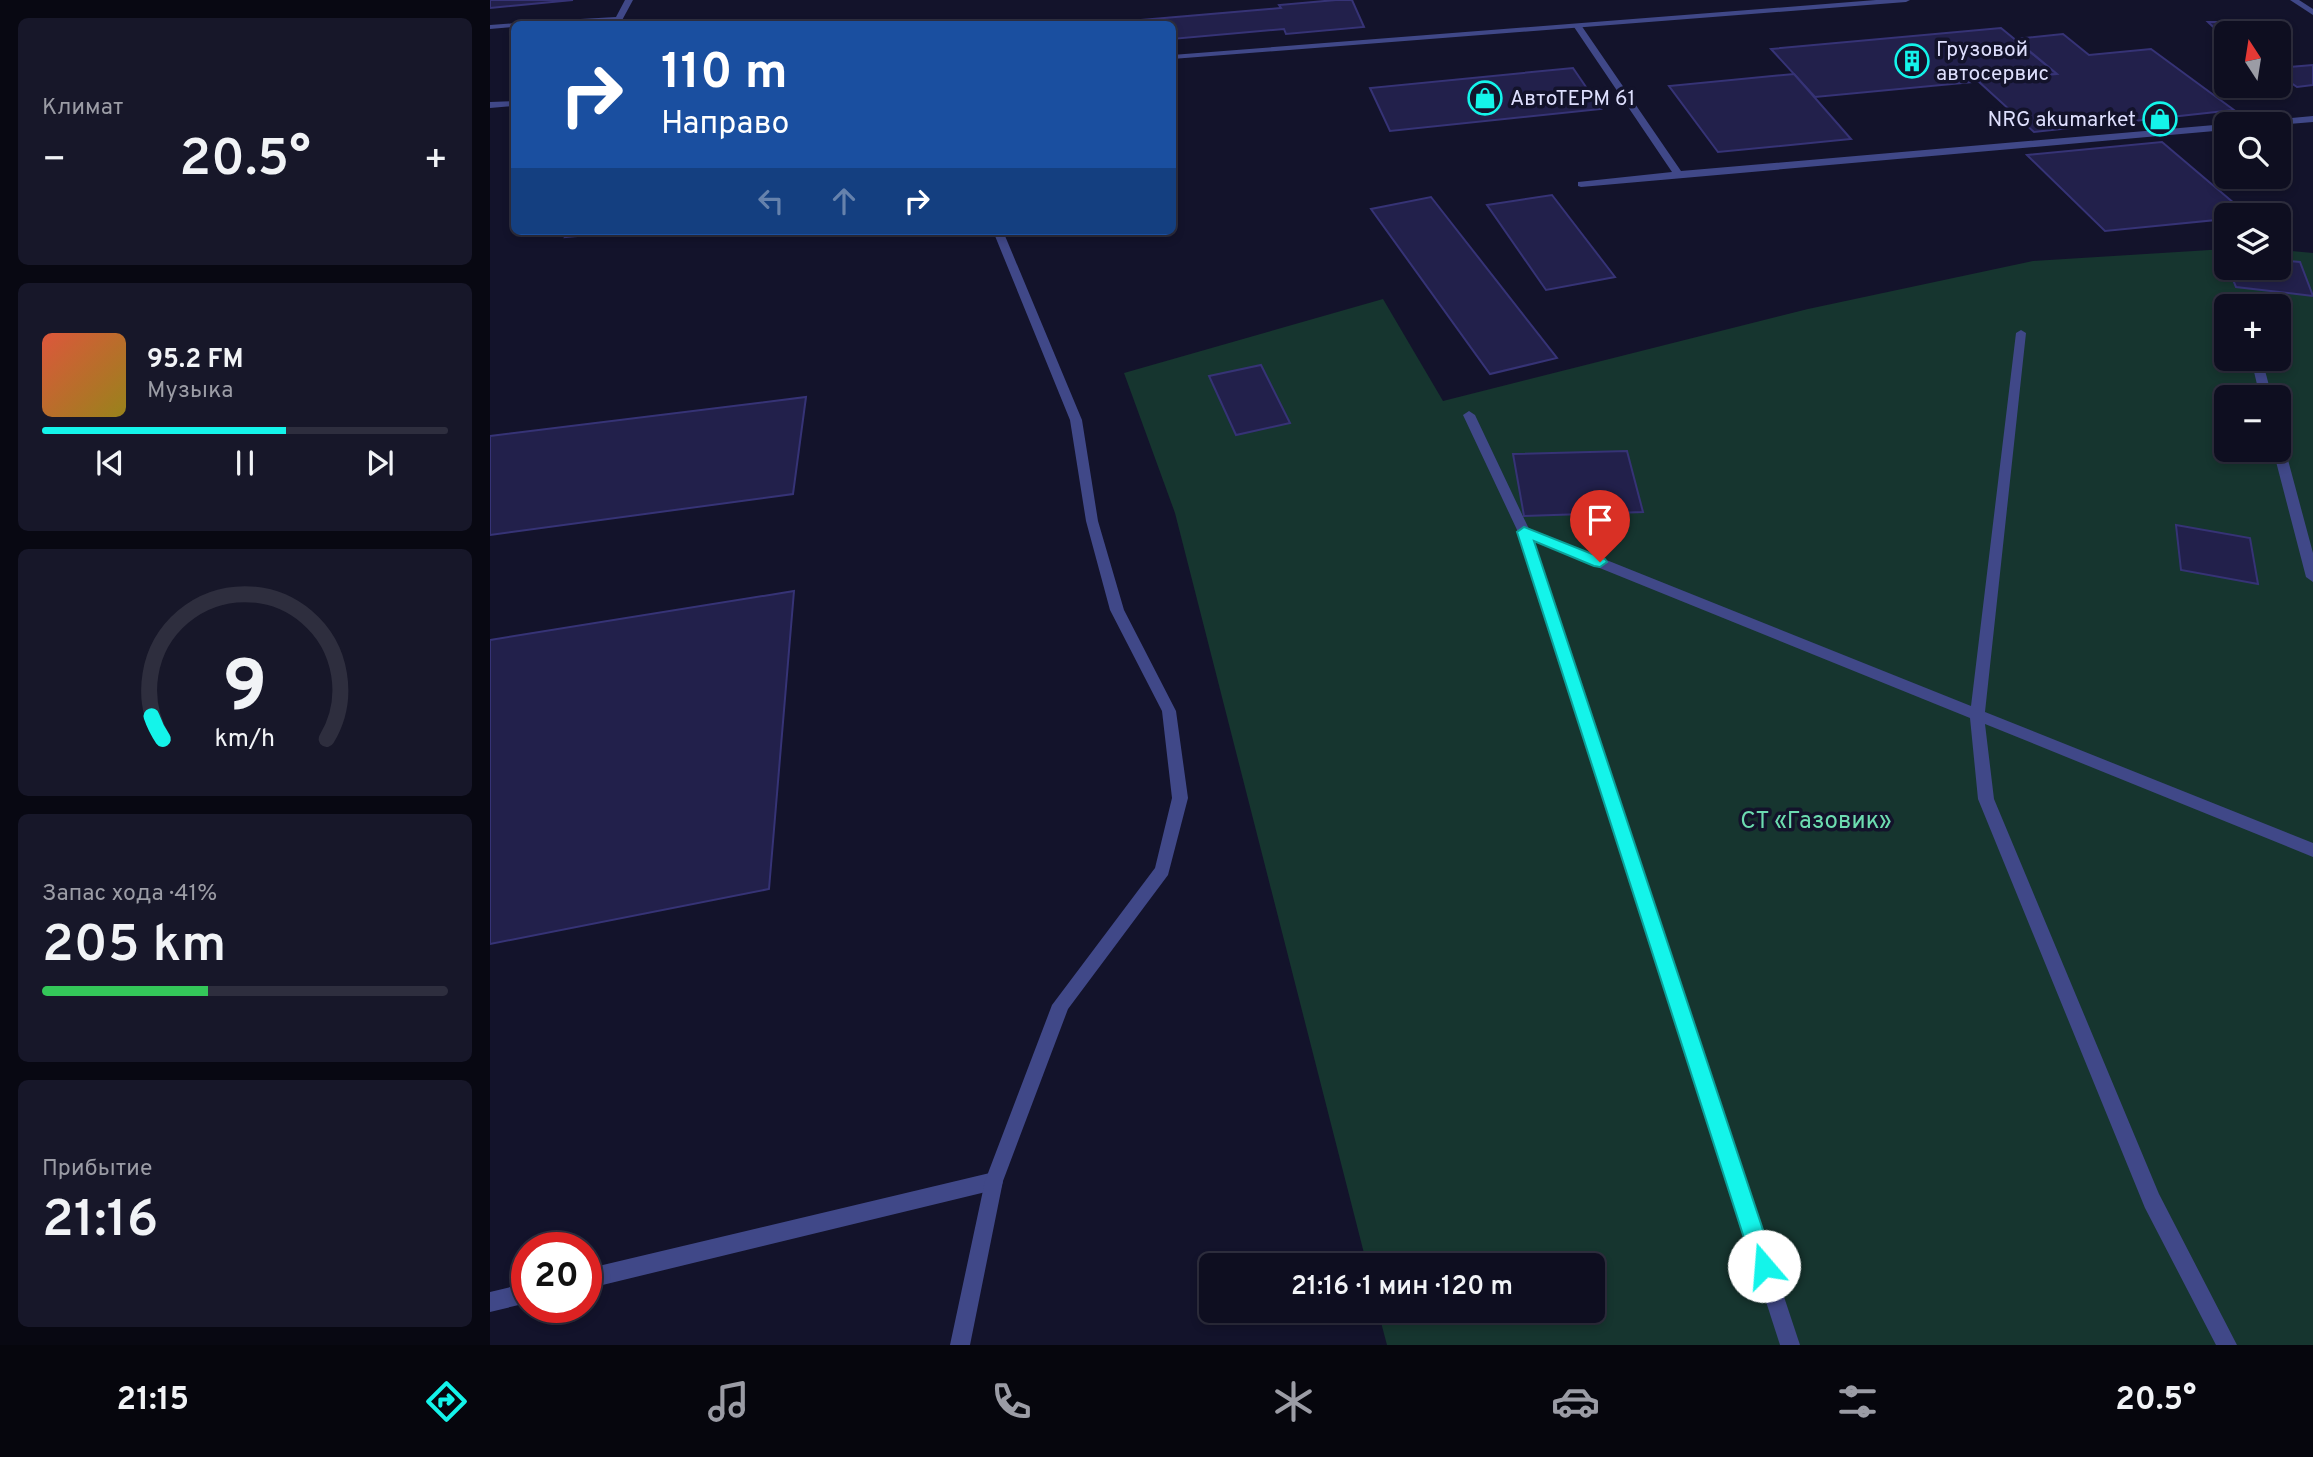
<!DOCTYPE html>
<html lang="ru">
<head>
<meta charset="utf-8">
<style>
  body { margin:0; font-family:Overpass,sans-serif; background:#171729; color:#f1f3f6; height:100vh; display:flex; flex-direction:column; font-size:26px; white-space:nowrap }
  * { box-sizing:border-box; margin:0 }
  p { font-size:23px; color:#9b9ca5 }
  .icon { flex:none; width:38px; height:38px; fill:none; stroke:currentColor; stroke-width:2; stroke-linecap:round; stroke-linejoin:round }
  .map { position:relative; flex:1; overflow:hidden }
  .panel { display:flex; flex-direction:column; gap:18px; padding:18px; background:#080812; width:490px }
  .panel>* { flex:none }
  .banner { position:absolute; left:21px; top:21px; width:665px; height:214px; border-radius:10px; box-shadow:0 4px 10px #0003,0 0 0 2px #2e2e3e; background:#1a4fa0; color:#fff; overflow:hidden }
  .needle { width:46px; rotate:348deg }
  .buttons { position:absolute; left:1724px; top:21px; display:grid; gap:14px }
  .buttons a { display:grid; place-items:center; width:77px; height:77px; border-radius:10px; background:#0e0e20; box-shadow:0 4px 10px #0003,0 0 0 2px #2e2e3e; font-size:35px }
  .speed { position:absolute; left:21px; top:1232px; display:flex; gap:14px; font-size:35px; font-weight:700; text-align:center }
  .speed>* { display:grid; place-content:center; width:91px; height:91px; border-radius:50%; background:#0e0e20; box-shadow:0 4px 10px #0003,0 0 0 2px #2e2e3e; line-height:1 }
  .speed .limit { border:10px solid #d22; background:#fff; color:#111 }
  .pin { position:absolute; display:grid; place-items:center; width:60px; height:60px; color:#fff; margin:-72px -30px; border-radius:50% 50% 50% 0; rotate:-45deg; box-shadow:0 0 7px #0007 }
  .pin .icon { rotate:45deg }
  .me { position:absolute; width:77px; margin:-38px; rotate:342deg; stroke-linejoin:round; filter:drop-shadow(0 0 5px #0008) }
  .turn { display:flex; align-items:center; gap:24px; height:147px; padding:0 35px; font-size:32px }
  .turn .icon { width:91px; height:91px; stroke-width:2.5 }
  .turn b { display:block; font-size:49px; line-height:60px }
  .lanes { display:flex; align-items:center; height:66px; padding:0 35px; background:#0003; justify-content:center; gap:35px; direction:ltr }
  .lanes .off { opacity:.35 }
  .big { font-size:52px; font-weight:600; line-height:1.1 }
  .panel .card { flex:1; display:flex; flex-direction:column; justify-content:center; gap:10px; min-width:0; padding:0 24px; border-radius:10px; background:#171729 }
  .panel .dial { align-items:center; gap:0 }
  .dial svg { height:182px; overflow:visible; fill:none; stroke:#2e2e3e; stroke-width:7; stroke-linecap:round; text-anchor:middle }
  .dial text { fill:#f1f3f6; stroke:none }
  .song { display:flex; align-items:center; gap:21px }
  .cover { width:84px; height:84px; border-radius:10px; background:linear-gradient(135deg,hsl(10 70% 55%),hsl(50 70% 35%)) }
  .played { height:7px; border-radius:4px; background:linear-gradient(90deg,#14f4ea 60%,#2e2e3e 60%) }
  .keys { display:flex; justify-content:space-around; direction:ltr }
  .heat { display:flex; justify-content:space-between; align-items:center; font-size:38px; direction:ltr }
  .charge { height:10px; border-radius:5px; background:linear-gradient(90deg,#34c759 41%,#2e2e3e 0) }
  .trip { position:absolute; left:709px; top:1253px; width:406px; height:70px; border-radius:10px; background:#0e0e20; box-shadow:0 4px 10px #0003,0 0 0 2px #2e2e3e; font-weight:600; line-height:70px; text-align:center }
  .dock { display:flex; height:112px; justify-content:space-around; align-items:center; background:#06060d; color:#9b9ca5 }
  .dock .icon { width:49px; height:49px }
  .dock .current { color:#14f4ea }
  .dock b { font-size:32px; color:#f1f3f6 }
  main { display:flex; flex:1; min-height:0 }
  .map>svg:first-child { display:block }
  .green { fill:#16352f; fill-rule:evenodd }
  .building { fill:#22204b; stroke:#363376; stroke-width:2 }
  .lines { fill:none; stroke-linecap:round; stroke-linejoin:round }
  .lane { fill:#404888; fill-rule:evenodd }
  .street { fill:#404888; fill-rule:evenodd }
  .route { fill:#14f4ea; stroke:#0d9f98; stroke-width:2 }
  .labels { text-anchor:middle; stroke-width:7; stroke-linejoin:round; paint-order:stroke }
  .far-poi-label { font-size:21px; fill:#dedffd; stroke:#13132b; text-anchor:start }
  .park-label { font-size:24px; fill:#6cdcb0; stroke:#13132b }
</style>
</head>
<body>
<main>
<section class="panel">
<div class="card"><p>Климат</p>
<div class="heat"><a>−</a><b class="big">20.5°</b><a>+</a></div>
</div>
<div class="card">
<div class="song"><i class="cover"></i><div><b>95.2 FM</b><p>Музыка</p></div></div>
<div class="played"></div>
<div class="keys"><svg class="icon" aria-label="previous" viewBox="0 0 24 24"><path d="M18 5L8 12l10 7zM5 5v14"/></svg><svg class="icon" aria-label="pause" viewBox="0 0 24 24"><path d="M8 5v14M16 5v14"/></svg><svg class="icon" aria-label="next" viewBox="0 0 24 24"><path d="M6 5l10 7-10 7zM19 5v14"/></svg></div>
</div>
<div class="card dial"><svg viewBox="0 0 100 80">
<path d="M14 69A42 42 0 1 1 86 69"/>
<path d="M14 69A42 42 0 0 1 9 59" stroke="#14f4ea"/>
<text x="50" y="56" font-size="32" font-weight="700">9</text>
<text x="50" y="72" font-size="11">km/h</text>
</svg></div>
<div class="card"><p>Запас хода · 41%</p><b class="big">205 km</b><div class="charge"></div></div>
<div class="card"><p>Прибытие</p><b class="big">21:16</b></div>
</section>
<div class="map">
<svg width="1823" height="1345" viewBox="0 0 1823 1345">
  <rect width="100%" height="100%" fill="#13132b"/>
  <path class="green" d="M1736,249V268H1788L1789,250L1823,253V1345H897L888,1311H1102V1265H877L685,513L634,373L893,299L953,401L1318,309L1543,261ZM1736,306H1788V359H1736ZM1736,397H1788V450H1736Z"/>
  <g class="building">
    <polygon points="0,0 83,0 0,8"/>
    <polygon points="846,0 862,0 874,27 796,34 794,29 682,39 682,24 604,24 791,8 789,5"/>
    <polygon points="1718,22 1762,22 1774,33 1736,33 1736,39"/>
    <polygon points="1511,28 1567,74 1325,97 1281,49"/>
    <polygon points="1573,34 1599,55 1661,49 1744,110 1544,132 1488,81 1567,74 1525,39"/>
    <polygon points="1823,65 1823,85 1807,87 1788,74 1788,68"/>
    <polygon points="1083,68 1111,109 900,131 880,88"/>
    <polygon points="1304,74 1361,139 1228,152 1179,86"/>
    <polygon points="1672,142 1758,215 1736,215 1736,219 1615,231 1537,155"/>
    <polygon points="1062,195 1125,277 1056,290 997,205"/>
    <polygon points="941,197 1067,358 1000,374 881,209"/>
    <polygon points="78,231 145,231 75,237"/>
    <polygon points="1788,260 1810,262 1823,296 1746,287 1738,268 1788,268"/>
    <polygon points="771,365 800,423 746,435 719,376"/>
    <polygon points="316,397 303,494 0,535 0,436"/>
    <polygon points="1137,451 1153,512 1034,516 1023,454"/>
    <polygon points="1686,525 1760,538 1768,584 1691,570"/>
    <polygon points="304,591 279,889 0,944 0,640"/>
  </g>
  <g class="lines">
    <g class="lane">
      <polygon points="135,0 143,0 130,24 122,24 123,22 33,24 37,22 126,17"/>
      <polygon points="1800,0 1809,0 1823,9 1823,15"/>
      <polygon points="27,23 24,27 0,29 0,25"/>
      <polygon points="1088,25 1091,25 1191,171 1736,124 1736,130 1091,187 1088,186 1088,182 1182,172 1084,27"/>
      <polygon points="1823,116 1823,122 1788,125 1764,124 1768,121"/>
      <polygon points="1531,330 1536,333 1495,712 1823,843 1823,857 1495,724 1504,799 1669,1194 1747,1345 1726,1345 1655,1208 1488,799 1480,718 1043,541 1310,1345 1290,1345 1028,532 973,415 979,411 985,415 1039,529 1481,706 1526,333"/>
      <polygon points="1761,359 1772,359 1782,397 1770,397"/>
      <polygon points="1788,441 1794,445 1823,553 1823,582 1816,577 1783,450 1788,450"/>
      <polygon points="504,1172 511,1174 513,1181 511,1188 504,1190 96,1289 96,1269"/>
      <polygon points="37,1283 37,1303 0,1312 0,1292"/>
    </g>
    <g class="street">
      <polygon points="1386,0 1420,0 1416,2 682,59 682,55"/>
      <polygon points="24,101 24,106 0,108 0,102"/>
      <polygon points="503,231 513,231 592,420 608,521 634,610 686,711 698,798 678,875 578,1009 513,1181 480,1345 460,1345 495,1181 562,1005 665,868 682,798 672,711 620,610 596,521 580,420"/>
    </g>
  </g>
  <polygon class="route" points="1034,527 1115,559 1117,562 1110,567 1104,566 1044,541 1285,1266 1282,1274 1274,1277 1266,1274 1263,1266 1027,532"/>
  <defs>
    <symbol id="building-ring" viewBox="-11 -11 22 22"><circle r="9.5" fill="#13132b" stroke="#14f4ea" stroke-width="1.5"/><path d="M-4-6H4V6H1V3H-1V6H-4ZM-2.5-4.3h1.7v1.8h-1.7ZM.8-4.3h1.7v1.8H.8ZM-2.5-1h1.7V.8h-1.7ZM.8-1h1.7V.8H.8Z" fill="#14f4ea"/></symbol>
    <symbol id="shop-ring" viewBox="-11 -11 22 22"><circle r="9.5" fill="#13132b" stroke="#14f4ea" stroke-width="1.5"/><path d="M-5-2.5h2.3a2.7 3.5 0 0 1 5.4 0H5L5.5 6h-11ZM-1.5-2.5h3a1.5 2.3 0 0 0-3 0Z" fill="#14f4ea"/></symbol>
  </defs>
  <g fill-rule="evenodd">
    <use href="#building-ring" x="1403" y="42" width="38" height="38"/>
    <use href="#shop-ring" x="976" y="79" width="38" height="38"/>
    <use href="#shop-ring" x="1651" y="100" width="38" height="38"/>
  </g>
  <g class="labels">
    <g class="far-poi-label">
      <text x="1446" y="56">Грузовой<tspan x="1446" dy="24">автосервис</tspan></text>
      <text x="1020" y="105">АвтоТЕРМ 61</text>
      <text x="1646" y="126" text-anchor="end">NRG akumarket</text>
    </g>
    <g class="park-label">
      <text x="1326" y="828">СТ «Газовик»</text>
    </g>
  </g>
</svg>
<div class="buttons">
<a><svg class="needle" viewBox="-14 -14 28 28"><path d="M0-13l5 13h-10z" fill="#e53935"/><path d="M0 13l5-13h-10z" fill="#9b9ca5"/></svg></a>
<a><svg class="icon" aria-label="search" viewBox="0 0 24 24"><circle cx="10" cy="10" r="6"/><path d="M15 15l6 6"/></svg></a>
<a><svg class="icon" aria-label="layers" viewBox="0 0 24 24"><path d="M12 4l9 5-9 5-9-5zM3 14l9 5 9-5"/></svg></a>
<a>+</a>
<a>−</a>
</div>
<div class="speed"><div class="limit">20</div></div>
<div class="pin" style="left:1110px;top:562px;background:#d93025"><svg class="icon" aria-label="arrive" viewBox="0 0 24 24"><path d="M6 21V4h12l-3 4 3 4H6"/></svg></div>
<svg class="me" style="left:1274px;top:1266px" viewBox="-20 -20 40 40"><circle r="19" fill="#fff"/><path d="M0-13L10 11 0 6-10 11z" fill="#14f4ea"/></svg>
<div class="trip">21:16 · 1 мин · 120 m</div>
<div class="banner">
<div class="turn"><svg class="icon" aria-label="right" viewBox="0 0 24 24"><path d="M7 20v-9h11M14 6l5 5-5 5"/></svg><div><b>110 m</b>Направо</div></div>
<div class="lanes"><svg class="icon off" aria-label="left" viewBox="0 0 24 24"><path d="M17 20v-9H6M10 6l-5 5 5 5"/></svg><svg class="icon off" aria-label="ahead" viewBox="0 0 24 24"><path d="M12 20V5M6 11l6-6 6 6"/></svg><svg class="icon" aria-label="right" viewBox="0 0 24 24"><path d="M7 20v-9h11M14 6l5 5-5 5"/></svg></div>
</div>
</div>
</main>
<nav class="dock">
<b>21:15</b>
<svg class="icon current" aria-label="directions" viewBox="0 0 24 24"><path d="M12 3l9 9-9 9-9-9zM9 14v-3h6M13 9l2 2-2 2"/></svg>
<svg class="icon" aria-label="music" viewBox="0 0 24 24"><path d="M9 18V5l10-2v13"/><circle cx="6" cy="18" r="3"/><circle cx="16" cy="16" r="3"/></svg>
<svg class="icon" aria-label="phone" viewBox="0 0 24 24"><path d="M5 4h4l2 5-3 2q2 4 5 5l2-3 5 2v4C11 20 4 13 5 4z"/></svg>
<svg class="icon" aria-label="climate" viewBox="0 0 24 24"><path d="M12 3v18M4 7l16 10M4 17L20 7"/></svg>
<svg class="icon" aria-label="car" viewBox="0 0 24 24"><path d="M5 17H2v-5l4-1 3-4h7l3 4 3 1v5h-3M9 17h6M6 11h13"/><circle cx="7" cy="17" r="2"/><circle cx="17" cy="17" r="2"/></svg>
<svg class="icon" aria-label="filters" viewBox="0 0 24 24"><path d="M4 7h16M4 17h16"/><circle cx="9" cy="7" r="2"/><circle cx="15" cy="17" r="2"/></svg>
<b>20.5°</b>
</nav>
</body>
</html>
